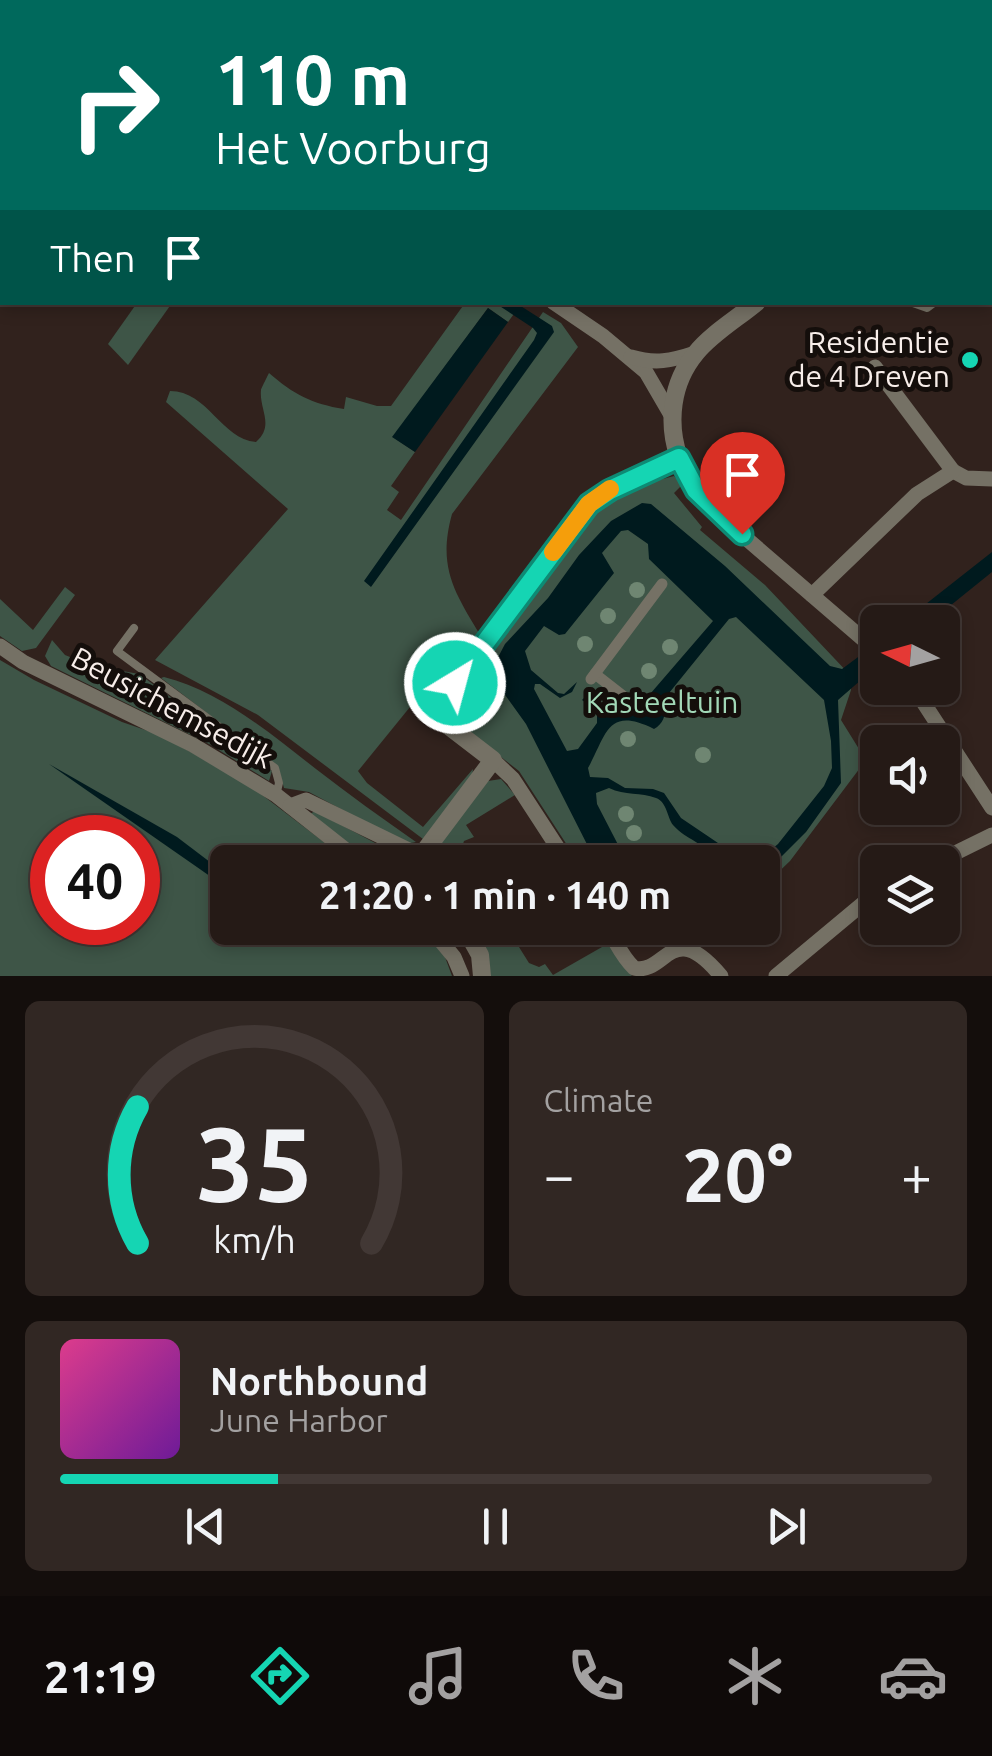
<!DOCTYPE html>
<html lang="en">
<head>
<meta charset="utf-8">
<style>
  body { margin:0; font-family:Ubuntu,sans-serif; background:#312723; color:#f1f3f6; height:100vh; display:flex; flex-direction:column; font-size:38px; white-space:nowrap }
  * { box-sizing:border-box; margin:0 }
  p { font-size:32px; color:#a3a1a1 }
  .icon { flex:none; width:55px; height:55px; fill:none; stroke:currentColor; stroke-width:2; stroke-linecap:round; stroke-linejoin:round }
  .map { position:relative; height:976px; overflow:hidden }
  .side { display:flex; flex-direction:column; gap:25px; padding:25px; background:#140e0c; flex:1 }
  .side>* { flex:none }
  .hud { position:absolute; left:0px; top:0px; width:992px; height:305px; box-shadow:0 5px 15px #0003,0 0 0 2px #423835; background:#00695c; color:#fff; overflow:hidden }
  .needle { width:65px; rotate:275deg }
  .fabs { position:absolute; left:860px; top:605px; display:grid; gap:20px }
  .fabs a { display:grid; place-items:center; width:100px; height:100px; border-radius:15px; background:#251a16; box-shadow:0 5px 15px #0003,0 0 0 2px #423835; font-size:50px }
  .speed { position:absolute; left:30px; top:815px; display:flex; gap:20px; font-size:50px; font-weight:700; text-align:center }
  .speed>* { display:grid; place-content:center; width:130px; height:130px; border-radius:50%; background:#251a16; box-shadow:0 5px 15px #0003,0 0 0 2px #423835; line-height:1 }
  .speed .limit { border:15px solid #d22; background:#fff; color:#111 }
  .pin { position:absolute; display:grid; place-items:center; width:85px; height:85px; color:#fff; margin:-102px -42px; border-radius:50% 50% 50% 0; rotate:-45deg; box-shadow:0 0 10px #0007 }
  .pin .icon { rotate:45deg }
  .me { position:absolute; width:110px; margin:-55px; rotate:37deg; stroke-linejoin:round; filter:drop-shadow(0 0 8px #0008) }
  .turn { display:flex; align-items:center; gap:35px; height:210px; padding:0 50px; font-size:45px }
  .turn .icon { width:130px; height:130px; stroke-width:2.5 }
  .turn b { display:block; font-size:70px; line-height:85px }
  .then { display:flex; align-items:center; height:95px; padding:0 50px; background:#0003; gap:20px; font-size:38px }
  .big { font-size:75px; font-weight:700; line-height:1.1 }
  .side .card { flex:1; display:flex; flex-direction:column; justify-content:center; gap:15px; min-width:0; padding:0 35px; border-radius:15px; background:#312723 }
  .side .dial { align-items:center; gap:0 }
  .dial svg { height:260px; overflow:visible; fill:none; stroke:#423835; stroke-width:7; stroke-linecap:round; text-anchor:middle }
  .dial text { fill:#f1f3f6; stroke:none }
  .song { display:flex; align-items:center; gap:30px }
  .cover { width:120px; height:120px; border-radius:15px; background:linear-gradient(135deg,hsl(330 70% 55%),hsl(280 70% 35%)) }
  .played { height:10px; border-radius:5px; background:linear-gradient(90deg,#15d5b3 25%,#423835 25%) }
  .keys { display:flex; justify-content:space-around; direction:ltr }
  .heat { display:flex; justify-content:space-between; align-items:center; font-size:55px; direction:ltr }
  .side .tiles { flex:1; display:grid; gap:25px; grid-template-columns:1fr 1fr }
  .card:last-child { grid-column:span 2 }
  .trip { position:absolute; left:210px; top:845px; width:570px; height:100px; border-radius:15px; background:#251a16; box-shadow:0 5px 15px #0003,0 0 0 2px #423835; font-weight:700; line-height:100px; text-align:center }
  .menu { display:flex; height:160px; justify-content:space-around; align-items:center; background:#0f0a09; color:#a3a1a1 }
  .menu .icon { width:70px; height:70px }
  .menu .current { color:#15d5b3 }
  .menu b { font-size:45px; color:#f1f3f6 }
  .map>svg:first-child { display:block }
  .green { fill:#3e5547; fill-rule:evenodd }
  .water { fill:#001a1e; fill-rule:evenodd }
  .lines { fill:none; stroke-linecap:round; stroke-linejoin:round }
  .service { stroke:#757165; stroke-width:8 }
  .pedestrian { stroke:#757165; stroke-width:11 }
  .minor { stroke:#757165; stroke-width:15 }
  .tertiary { stroke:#757165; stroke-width:18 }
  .tree { fill:#6f8672 }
  .route-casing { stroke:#0e8a74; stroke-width:25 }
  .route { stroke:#15d5b3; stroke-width:18 }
  .slow { stroke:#f59e0b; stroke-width:18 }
  .poi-dot { fill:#15d5b3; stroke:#140e0b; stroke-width:4 }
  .labels { text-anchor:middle; stroke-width:10; stroke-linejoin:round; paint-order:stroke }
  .poi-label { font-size:30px; fill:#f8eeea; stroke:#140e0b; text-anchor:end }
  .park-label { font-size:30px; fill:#a2d8b7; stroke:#140e0b }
  .street-label { font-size:30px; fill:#f8eeea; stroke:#140e0b }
</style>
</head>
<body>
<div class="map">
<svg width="992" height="976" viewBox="0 0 992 976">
  <rect width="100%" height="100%" fill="#31221d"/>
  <g class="green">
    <polygon points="303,0 704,0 301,2"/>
    <polygon points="137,303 172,303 128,365 108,344"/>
    <path d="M465,303H522L508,322L488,308L393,437L415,452L391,486L399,492L387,510L401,520L543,312L561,323L578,347L452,514C437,568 455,593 482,638L422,716L410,707L358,771L367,783L423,827L473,769L472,778L423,839L258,715L155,660L288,509L166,402L170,391C208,391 221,439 256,442C275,425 259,410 261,390C261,389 268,375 269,373C293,394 312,404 344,409L346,397L377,406H391Z"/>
    <polygon points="674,476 683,484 674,493 702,527 700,530 765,585 851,676 851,690 841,720 859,749 863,764 790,861 763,887 762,862 578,862 519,771 461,726 454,712 456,695 594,510 633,487"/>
    <polygon points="65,587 75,595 36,648 22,651 0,636 0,599 33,630"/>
    <polygon points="52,640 65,655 90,665 139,674 272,771 269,781 209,744 51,666 45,656"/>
    <path d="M0,660L34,680L122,722L157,734L240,778L350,862H228V928H422L445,957L452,976H0ZM52,838H138V922H52Z"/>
    <path d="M164,677C220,691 271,734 316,769C348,794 382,818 416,842L406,844L309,792L284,788L278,767L161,678Z"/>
    <polygon points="501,779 515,795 466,825 474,837 464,841 461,850 465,862 432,862 432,854 488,781"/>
    <polygon points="315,811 411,862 371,862 310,814"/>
    <polygon points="472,928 507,928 529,963 539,967 545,964 553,975 609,943 632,976 488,976"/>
  </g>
  <g class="water">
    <polygon points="495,303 516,303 552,326 554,332 371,587 364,581 534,340 537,333 533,328"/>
    <polygon points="488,308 508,322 415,452 392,437"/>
    <path d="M642,503L651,504L725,566L830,666L842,669L877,643V666L838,700L841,783L806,832L763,875L762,862H756L778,844L824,786L832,768L831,741L824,700L736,617L729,619L665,698C666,711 666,722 654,729C607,706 607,734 588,768L590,777L608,778L625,788L653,789L664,793L681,818L718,843L730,862H715C703,840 687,841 673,825C667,817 667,802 656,798C641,792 625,796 609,788L596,793L597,804L627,862H596L526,724L495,681L494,665L505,644L548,598L579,555L611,521ZM628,530L648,544L649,559L713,621L632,715L614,710L586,696L582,700L597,710V723L578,749L567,751L534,689L535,684H540L560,698L572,692L577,682L564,694L558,693L531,670L525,651L544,626L559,635L565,634L614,573L602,553L621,531Z"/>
    <polygon points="992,552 992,572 930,622 903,622"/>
    <polygon points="49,764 177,837 227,875 227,888"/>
  </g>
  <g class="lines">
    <g class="service">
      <polyline points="990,122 992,124"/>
      <polyline points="990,268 992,267"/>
      <polyline points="910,302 927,308 935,302"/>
      <polyline points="134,628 117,651 275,768 279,783 276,795"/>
    </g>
    <g class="pedestrian">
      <polyline points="595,674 636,706"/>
      <polyline points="591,679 662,584"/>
    </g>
    <g class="minor">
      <polyline points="100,0 104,2"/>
      <polyline points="553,302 603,336 646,372 671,415"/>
      <path d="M631,357C655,364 671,361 695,353"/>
      <polyline points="679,458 697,489 719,515 878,652"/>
      <polyline points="953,471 966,478 992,479"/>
      <polyline points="812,595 917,494 953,471 875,367"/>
      <polyline points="0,646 23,662 193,745 276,795 361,862"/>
      <polyline points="914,688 992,808"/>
      <polyline points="493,760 513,779 567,862"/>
      <polyline points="290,806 306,800 421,856"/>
      <polyline points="937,862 992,835"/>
      <polyline points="430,928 454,957 462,976"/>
      <path d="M607,928C615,940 622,957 634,968C666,976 671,916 721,976"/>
      <polyline points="776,976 878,891"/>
    </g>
    <g class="tertiary">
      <polyline points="990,111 992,109"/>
      <path d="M425,862L421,856L493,760L432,713L589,504L610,489L679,458C667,423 671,383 696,353C711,334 738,318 757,302"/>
      <polyline points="465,928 480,955 482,976"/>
    </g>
  </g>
  <g class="tree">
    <circle cx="637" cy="590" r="8"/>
    <circle cx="608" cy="616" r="8"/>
    <circle cx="585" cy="644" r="8"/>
    <circle cx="670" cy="647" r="8"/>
    <circle cx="649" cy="671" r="8"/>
    <circle cx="628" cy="739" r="8"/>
    <circle cx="703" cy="755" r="8"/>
    <circle cx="626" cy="814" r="8"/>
    <circle cx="634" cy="833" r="8"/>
  </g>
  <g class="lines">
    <defs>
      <polyline id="route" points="455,683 589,504 610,490 679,458 696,490 742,534"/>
    </defs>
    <use href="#route" class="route-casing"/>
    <use href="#route" class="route"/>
    <polyline class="slow" points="553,552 589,504 610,489"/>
  </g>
  <circle class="poi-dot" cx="970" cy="360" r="10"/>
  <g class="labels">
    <g class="poi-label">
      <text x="950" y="353">Residentie<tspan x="950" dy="34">de 4 Dreven</tspan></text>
    </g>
    <g class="park-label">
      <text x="662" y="713">Kasteeltuin</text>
    </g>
    <g class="street-label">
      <text transform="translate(172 708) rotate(28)" y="10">Beusichemsedijk</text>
    </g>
  </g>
</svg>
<div class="fabs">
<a><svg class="needle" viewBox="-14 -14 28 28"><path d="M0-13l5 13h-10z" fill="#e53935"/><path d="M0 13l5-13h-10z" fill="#a3a1a1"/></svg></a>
<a><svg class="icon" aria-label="sound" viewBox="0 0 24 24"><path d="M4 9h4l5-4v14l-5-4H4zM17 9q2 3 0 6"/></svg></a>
<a><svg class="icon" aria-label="layers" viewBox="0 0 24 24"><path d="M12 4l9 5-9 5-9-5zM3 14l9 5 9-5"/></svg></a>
</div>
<div class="speed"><div class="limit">40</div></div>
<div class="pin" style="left:742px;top:534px;background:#d93025"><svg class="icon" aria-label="arrive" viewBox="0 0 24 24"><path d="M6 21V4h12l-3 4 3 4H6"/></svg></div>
<svg class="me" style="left:455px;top:683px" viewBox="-20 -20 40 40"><circle r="17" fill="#15d5b3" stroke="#fff" stroke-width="3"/><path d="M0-11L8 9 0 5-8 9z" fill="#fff"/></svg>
<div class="trip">21:20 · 1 min · 140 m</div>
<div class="hud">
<div class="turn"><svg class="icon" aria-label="right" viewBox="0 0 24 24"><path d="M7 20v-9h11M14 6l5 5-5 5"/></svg><div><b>110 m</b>Het Voorburg</div></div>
<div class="then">Then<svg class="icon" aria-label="arrive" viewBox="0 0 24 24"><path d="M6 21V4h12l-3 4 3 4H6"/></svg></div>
</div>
</div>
<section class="side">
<div class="tiles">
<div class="card dial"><svg viewBox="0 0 100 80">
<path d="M14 69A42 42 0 1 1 86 69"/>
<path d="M14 69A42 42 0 0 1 14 27" stroke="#15d5b3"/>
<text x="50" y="56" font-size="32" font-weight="700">35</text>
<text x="50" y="72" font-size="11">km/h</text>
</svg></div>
<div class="card"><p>Climate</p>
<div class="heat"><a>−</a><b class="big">20°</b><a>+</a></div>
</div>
<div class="card">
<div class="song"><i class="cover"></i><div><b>Northbound</b><p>June Harbor</p></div></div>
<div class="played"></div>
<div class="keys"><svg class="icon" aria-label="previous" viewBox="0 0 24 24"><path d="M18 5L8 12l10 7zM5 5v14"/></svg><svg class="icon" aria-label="pause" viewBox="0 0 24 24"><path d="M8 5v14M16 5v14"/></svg><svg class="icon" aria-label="next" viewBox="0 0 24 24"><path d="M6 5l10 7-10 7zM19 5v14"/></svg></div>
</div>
</div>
</section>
<nav class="menu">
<b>21:19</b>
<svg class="icon current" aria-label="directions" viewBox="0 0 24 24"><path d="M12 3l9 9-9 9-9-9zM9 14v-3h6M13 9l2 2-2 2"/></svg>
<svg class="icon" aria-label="music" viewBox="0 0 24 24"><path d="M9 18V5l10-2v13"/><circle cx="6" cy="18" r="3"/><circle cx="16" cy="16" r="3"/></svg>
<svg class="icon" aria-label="phone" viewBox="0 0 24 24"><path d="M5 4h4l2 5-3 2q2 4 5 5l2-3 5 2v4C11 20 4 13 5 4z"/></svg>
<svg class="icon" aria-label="climate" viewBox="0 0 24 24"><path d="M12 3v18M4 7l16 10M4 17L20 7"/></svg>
<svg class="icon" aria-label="car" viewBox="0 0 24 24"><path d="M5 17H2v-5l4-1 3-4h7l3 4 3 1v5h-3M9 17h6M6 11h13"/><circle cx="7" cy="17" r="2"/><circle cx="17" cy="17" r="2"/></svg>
</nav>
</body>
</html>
